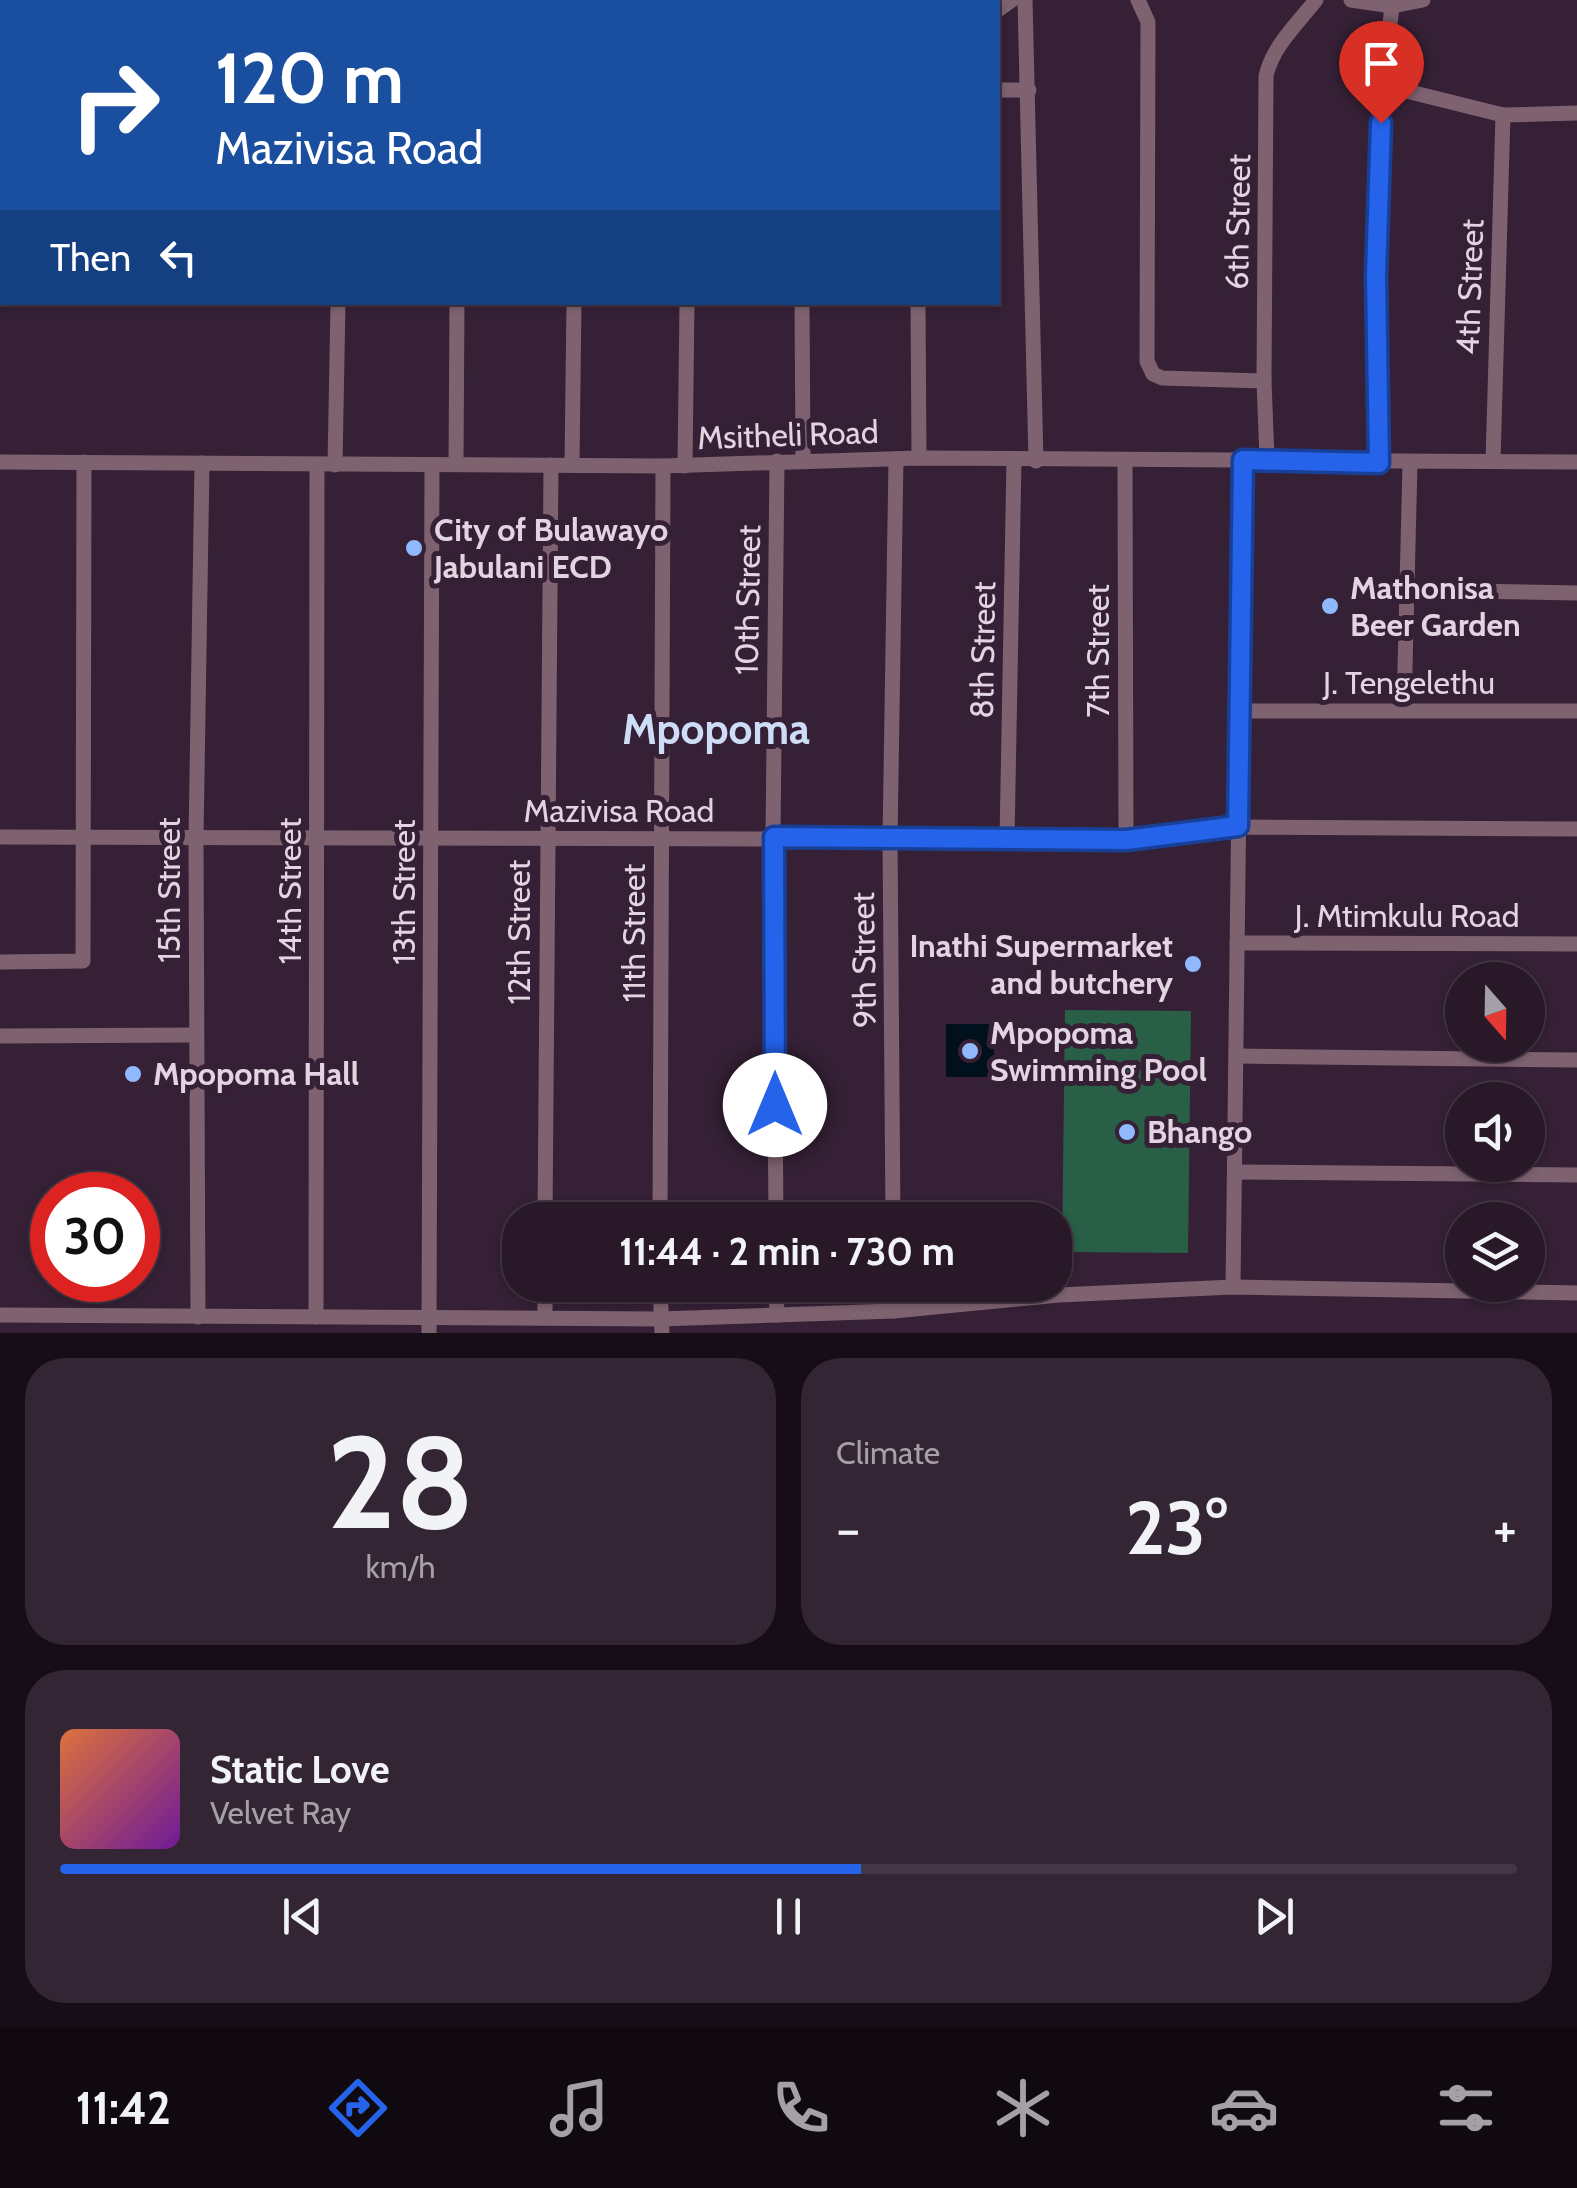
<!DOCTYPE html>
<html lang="en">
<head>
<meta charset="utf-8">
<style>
  body { margin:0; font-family:Cabin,sans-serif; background:#342534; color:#f1f3f6; height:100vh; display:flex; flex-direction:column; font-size:38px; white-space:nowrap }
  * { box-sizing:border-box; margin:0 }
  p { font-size:32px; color:#a5a0a8 }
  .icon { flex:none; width:55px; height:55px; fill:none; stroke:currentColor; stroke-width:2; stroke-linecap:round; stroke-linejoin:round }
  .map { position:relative; height:1333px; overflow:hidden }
  .side { display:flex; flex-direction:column; gap:25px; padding:25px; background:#160d16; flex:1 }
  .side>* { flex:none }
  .guide { position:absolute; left:0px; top:0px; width:1000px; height:305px; box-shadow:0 2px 8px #0004,0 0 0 2px #443745; background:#1a4fa0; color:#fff; overflow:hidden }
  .needle { width:65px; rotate:160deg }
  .fabs { position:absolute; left:1445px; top:962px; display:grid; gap:20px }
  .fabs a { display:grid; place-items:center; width:100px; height:100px; border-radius:50%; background:#281828; box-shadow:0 2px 8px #0004,0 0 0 2px #443745; font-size:50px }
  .speed { position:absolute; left:30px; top:1172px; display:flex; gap:20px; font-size:50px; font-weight:700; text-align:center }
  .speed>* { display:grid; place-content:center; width:130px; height:130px; border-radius:50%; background:#281828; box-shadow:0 2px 8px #0004,0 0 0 2px #443745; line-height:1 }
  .speed .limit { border:15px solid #d22; background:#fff; color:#111 }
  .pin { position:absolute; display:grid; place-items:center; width:85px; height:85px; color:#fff; margin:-102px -42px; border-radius:50% 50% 50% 0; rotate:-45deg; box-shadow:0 0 10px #0007 }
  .pin .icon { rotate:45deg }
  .me { position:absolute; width:110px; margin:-55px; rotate:0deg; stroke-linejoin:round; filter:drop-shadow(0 0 8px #0008) }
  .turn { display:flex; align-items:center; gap:35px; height:210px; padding:0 50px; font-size:45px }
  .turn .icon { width:130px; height:130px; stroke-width:2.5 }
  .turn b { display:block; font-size:70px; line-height:85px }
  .then { display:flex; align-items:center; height:95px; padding:0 50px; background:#0003; gap:20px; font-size:38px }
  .big { font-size:75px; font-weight:700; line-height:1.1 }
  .side .tile { flex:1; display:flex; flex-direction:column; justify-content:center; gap:15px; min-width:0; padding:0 35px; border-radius:40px; background:#342534 }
  .side .dial { align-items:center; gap:0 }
  .dial b { font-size:130px; line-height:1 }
  .song { display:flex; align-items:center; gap:30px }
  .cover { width:120px; height:120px; border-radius:15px; background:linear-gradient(135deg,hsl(20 70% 55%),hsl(280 70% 35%)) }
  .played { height:10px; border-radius:5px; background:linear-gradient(90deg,#2563eb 55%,#443745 55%) }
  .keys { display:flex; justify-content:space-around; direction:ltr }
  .heat { display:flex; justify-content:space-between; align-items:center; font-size:55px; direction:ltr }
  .side .tiles { flex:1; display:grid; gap:25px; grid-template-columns:1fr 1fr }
  .tile:last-child { grid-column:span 2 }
  .trip { position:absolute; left:502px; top:1202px; width:570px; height:100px; border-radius:40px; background:#281828; box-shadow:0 2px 8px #0004,0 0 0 2px #443745; font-weight:700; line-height:100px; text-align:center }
  .tab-bar { display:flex; height:160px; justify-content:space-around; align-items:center; background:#100a10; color:#a5a0a8 }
  .tab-bar .icon { width:70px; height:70px }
  .tab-bar .current { color:#2563eb }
  .tab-bar b { font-size:45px; color:#f1f3f6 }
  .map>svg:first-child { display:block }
  .green { fill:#285f46 }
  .water { fill:#01101d }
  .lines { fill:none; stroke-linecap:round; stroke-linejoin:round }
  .minor { stroke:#7e6270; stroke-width:15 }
  .route-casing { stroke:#184099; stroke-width:25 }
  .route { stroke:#2563eb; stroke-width:18 }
  .poi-dot { fill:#90b8fd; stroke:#352035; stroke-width:4 }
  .labels { text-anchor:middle; stroke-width:10; stroke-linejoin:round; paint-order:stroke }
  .street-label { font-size:32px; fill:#e2d4e1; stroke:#352035 }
  .poi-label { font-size:32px; font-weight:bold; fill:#e2d4e1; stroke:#352035; text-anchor:start }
  .district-label { font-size:42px; font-weight:bold; fill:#cdddf7; stroke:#352035 }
</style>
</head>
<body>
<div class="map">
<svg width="1577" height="1333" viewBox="0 0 1577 1333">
  <rect width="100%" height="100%" fill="#352035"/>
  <polygon class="green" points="1065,1010 1191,1011 1188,1253 1062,1252"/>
  <rect class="water" x="946" y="1024" width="48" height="53"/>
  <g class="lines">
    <g class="minor">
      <polyline points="1025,0 1036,461"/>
      <polyline points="1138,0 1148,22 1147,361 1153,374 1162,378 1264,381"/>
      <polyline points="1351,0 1392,6 1423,0"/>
      <polyline points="864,2 864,0"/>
      <polyline points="998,10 1012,0"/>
      <polyline points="0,19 2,19"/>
      <polyline points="1382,85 1503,115 1577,113"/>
      <polyline points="0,86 2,86"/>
      <polyline points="998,90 1029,90"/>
      <polyline points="802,302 803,460"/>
      <polyline points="918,302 919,458"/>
      <path d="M1267,460L1264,381L1266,76C1272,47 1298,23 1316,0"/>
      <polyline points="1125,461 1126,840"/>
      <polyline points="1493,461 1503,115"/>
      <polyline points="0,462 663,466 919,458 1577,462"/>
      <path d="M1379,463C1377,310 1374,158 1392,6"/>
      <polyline points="456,464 457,302"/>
      <polyline points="335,465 338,302"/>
      <polyline points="572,465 574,302"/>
      <polyline points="685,466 687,302"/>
      <polyline points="1406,590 1577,593"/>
      <polyline points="1404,710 1410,463"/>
      <polyline points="1240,711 1577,711"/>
      <polyline points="0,837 1126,840 1238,827 1577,829"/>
      <polyline points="1007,840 1014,460"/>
      <polyline points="1237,943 1577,944"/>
      <polyline points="0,962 83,961 84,462"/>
      <polyline points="0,1036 196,1035"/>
      <polyline points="1236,1056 1577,1060"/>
      <polyline points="1235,1172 1577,1175"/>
      <polyline points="545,1220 551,465"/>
      <polyline points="660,1220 663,466"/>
      <polyline points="776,1220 773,837 777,461"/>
      <polyline points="893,1220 890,839 896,459"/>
      <polyline points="660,1285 662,1333"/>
      <polyline points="776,1285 777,1315"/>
      <polyline points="894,1285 894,1311"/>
      <polyline points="1233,1287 1243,460"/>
      <polyline points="0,1315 660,1319 894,1311 1059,1295 1233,1287 1577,1293"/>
      <polyline points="198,1317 196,839 202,463"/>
      <polyline points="316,1317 317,465"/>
      <polyline points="545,1317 545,1285"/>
      <polyline points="429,1333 432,465"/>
    </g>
  </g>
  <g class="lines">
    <defs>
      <polyline id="route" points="775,1105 774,837 1126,840 1238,826 1243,460 1379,463 1376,275 1381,123"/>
    </defs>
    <use href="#route" class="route-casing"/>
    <use href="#route" class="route"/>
  </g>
  <g class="poi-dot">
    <circle cx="414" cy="548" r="10"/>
    <circle cx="1330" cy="606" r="10"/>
    <circle cx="1193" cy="964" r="10"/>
    <circle cx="970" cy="1051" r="10"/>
    <circle cx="133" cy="1074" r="10"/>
    <circle cx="1127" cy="1132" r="10"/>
  </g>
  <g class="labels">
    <g class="street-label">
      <text transform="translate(1238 222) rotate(-89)" y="11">6th Street</text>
      <text transform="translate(1470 287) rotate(-88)" y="11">4th Street</text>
      <text transform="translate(788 435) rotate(-2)" y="11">Msitheli Road</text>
      <text transform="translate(748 600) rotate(-89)" y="11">10th Street</text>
      <text transform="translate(983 650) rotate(-89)" y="11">8th Street</text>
      <text transform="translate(1098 651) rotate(-90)" y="11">7th Street</text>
      <text x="1409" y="694">J. Tengelethu</text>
      <text x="619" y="822">Mazivisa Road</text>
      <text transform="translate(169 890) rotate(-90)" y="11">15th Street</text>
      <text transform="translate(290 891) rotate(-90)" y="11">14th Street</text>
      <text transform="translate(404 892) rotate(-90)" y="11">13th Street</text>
      <text x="1407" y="927">J. Mtimkulu Road</text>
      <text transform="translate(519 932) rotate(-90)" y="11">12th Street</text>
      <text transform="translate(634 933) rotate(-90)" y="11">11th Street</text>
      <text transform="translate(864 960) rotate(-91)" y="11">9th Street</text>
    </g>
    <g class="poi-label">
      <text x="434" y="541">City of Bulawayo<tspan x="434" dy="37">Jabulani ECD</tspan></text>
      <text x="1350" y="599">Mathonisa<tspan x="1350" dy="37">Beer Garden</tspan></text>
      <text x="1173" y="957" text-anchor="end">Inathi Supermarket<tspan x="1173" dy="37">and butchery</tspan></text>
      <text x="990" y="1044">Mpopoma<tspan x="990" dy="37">Swimming Pool</tspan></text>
      <text x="153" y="1085">Mpopoma Hall</text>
      <text x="1147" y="1143">Bhango</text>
    </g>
    <g class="district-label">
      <text x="716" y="744">Mpopoma</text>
    </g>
  </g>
</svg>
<div class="fabs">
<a><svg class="needle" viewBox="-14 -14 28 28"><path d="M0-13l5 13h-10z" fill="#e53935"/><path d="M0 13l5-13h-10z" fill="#a5a0a8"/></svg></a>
<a><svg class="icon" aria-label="sound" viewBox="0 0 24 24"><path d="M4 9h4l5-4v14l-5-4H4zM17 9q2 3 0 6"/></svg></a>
<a><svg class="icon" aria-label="layers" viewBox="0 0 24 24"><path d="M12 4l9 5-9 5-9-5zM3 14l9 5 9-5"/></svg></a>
</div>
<div class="speed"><div class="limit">30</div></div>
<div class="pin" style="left:1381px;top:123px;background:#d93025"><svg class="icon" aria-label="arrive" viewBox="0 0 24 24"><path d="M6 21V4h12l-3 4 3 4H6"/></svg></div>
<svg class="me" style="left:775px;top:1105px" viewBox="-20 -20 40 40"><circle r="19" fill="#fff"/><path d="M0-13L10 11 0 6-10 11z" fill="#2563eb"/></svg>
<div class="trip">11:44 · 2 min · 730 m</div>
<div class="guide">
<div class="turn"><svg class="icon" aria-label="right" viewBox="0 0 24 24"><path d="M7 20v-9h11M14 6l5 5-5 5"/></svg><div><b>120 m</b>Mazivisa Road</div></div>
<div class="then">Then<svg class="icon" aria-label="left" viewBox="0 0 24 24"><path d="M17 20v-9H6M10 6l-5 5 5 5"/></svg></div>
</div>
</div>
<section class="side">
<div class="tiles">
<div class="tile dial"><b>28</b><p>km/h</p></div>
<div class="tile"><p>Climate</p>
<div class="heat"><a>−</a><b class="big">23°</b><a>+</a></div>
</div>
<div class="tile">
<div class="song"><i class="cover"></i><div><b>Static Love</b><p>Velvet Ray</p></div></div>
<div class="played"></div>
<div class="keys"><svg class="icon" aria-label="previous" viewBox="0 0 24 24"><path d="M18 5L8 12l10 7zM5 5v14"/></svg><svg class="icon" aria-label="pause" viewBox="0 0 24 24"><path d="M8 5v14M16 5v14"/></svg><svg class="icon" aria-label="next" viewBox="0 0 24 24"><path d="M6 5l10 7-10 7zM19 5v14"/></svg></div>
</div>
</div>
</section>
<nav class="tab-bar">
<b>11:42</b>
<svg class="icon current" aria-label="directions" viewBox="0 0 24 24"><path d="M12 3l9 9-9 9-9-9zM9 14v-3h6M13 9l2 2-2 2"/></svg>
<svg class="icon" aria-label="music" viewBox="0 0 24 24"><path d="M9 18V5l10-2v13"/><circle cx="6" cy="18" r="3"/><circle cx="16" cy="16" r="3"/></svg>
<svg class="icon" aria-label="phone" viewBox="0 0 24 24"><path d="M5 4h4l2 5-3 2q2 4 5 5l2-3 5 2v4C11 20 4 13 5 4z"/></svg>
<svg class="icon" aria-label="climate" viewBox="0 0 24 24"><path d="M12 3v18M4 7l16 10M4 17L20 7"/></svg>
<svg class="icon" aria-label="car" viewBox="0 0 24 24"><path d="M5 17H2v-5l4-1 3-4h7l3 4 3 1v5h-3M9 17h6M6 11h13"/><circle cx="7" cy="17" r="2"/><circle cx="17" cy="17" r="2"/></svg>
<svg class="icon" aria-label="filters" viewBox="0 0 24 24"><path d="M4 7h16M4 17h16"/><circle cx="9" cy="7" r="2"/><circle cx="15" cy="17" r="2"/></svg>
</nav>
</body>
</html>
